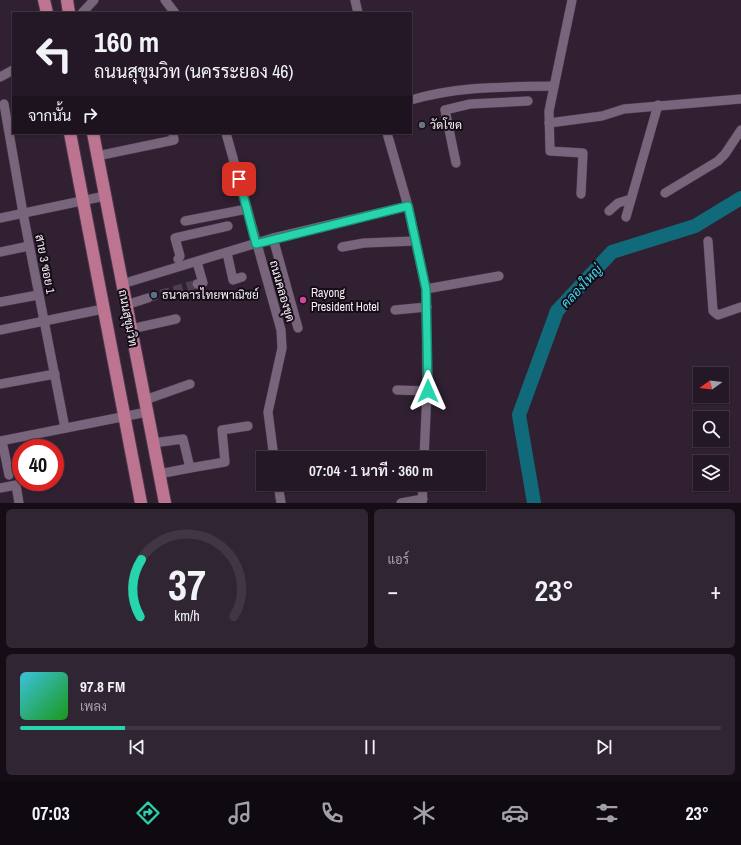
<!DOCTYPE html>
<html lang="th">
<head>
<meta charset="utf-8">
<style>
  body { margin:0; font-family:"Archivo Narrow",Sarabun,sans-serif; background:#302532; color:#f1f3f6; height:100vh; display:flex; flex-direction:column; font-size:15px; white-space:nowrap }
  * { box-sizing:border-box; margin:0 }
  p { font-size:13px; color:#a3a0a7 }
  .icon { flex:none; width:22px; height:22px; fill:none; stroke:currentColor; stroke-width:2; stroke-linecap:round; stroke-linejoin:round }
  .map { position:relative; height:503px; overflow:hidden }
  .details { display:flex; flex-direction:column; gap:6px; padding:6px; background:#140d15; flex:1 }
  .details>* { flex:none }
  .top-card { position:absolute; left:12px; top:12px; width:400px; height:122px; border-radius:0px; box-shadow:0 1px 3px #0004,0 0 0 1px #413743; background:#241826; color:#f1f3f6; overflow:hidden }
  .needle { width:26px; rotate:255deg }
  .tools { position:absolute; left:693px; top:367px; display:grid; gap:8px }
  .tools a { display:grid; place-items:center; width:36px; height:36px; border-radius:0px; background:#241826; box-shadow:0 1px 3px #0004,0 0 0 1px #413743; font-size:20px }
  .speed { position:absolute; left:12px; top:439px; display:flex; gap:8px; font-size:20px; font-weight:700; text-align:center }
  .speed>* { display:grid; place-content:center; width:52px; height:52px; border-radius:50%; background:#241826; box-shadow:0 1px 3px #0004,0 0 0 1px #413743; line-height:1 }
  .speed .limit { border:6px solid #d22; background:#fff; color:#111 }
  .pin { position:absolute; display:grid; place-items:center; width:34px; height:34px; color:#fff; margin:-17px; border-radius:8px; box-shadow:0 2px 6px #0006 }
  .me { position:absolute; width:44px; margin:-22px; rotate:0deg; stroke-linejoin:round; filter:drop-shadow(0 0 3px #0008) }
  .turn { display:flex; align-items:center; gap:14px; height:84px; padding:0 16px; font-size:18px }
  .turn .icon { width:52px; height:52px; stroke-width:2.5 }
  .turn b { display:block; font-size:28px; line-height:34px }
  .then { display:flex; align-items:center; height:38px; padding:0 16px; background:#0003; gap:8px; font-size:15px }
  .big { font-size:30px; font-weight:600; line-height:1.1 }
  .details .tile { flex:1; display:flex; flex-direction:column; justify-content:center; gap:6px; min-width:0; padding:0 14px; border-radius:6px; background:#302532 }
  .details .dial { align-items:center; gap:0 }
  .dial svg { height:104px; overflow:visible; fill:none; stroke:#413743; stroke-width:7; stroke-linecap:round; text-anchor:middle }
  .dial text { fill:#f1f3f6; stroke:none }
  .song { display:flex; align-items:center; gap:12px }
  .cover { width:48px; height:48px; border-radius:6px; background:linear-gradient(135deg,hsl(190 70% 55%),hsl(120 70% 35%)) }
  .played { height:4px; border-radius:2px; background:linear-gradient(90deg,#26d5ae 15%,#413743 15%) }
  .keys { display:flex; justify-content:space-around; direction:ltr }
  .heat { display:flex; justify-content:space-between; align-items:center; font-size:22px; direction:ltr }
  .details .tiles { flex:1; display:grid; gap:6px; grid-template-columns:1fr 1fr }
  .tile:last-child { grid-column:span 2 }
  .trip { position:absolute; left:256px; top:451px; width:230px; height:40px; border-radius:0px; background:#241826; box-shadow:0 1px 3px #0004,0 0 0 1px #413743; font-weight:600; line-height:40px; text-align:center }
  .tab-bar { display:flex; height:64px; justify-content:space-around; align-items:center; background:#0e0a0f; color:#a3a0a7 }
  .tab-bar .icon { width:28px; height:28px }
  .tab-bar .selected { color:#26d5ae }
  .tab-bar b { font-size:18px; color:#f1f3f6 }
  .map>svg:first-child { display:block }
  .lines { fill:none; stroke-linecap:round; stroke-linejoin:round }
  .river { stroke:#106a7a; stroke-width:14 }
  .minor-tunnel { stroke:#4e3f50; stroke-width:9; stroke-dasharray:9 4.5; stroke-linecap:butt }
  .minor-casing { stroke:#493b4b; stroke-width:10 }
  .major-casing { stroke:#493b4b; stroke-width:14 }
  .minor { stroke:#79657b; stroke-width:9 }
  .major { stroke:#bd7491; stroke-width:12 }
  .route-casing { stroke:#198a71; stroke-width:10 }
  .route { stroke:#26d5ae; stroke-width:7 }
  .worship-dot { fill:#6b7280; stroke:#140d15; stroke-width:1.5 }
  .service-dot { fill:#5c6f8a; stroke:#140d15; stroke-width:1.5 }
  .hotel-dot { fill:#d1479c; stroke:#140d15; stroke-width:1.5 }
  .labels { text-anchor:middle; stroke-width:4; stroke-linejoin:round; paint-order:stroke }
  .poi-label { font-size:12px; fill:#f8edf9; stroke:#140d15; text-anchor:start }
  .street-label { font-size:12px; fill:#f8edf9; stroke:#140d15 }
  .water-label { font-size:13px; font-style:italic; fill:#40dcf9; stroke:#140d15 }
</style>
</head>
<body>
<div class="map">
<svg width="741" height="503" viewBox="0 0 741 503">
  <rect width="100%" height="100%" fill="#302032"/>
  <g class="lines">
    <polyline class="river" points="534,503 519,415 557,311 612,252 695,226 741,198"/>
    <polyline class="minor-tunnel" points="148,298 197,284"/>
    <defs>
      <g id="minor">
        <polyline points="165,0 175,13"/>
        <polyline points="355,0 358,13"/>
        <polyline points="572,0 549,111 550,151 583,153 581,194"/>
        <polyline points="82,13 94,0"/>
        <polyline points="0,77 13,70"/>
        <path d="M411,100C458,86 505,87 553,86"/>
        <polyline points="4,104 23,213 65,428"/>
        <polyline points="549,123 602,116 624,109 741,99"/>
        <polyline points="226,133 281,330 282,348 268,412 274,458"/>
        <polyline points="387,133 408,206 426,289 427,391 424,458"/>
        <polyline points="97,156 174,140 173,133"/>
        <polyline points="456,163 445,110 470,104 528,101"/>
        <polyline points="665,193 718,161 725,154 741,130"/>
        <polyline points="609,211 618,203 631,199"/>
        <polyline points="626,217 658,105"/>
        <polyline points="0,218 105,196"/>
        <polyline points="185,221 247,209"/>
        <polyline points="273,238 298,328"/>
        <polyline points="708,241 713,311 718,315 741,307"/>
        <polyline points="342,247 364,243 415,241"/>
        <polyline points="0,252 29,246"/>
        <polyline points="227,253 233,280 242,277"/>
        <polyline points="178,259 180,256 175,238 228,226"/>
        <polyline points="122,284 273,238 408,206"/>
        <polyline points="197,284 203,283 197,262"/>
        <polyline points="426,289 499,276"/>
        <polyline points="0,302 38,295"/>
        <polyline points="126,305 148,298"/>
        <polyline points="395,310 427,307"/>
        <polyline points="131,329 176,319"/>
        <polyline points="0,330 103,309"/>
        <polyline points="0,384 55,374"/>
        <polyline points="397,390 427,391"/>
        <polyline points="145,400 190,384"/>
        <polyline points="0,441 147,412"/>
        <polyline points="2,441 9,475"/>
        <polyline points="153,443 183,439 190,468 225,462 222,430 248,426"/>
        <polyline points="159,474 190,468"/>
        <polyline points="278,484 281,503"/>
        <polyline points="0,488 16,485 19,503"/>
        <polyline points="401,503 423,499"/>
        <polyline points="422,503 423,484"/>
      </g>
      <g id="major">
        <polyline points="44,0 47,13"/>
        <polyline points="67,0 69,13"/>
        <polyline points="70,133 141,503"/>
        <polyline points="93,133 165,503"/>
      </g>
    </defs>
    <use href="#minor" class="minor-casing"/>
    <use href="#major" class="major-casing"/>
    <use href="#minor" class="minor"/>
    <use href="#major" class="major"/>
  </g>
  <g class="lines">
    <defs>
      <polyline id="route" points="239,179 256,244 408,206 426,289 428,391"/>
    </defs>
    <use href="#route" class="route-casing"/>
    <use href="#route" class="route"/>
  </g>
  <circle class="worship-dot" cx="422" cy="125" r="4"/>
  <circle class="service-dot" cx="154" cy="295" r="4"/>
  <circle class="hotel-dot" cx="303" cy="300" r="4"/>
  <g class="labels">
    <g class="poi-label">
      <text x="430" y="129">วัดโขด</text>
      <text x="311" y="297">Rayong<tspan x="311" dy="14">President Hotel</tspan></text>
      <text x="162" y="299">ธนาคารไทยพาณิชย์</text>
    </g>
    <g class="street-label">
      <text transform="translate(45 264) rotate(79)" y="4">สาย 3 ซอย 1</text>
      <text transform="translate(282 291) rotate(74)" y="4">ถนนคลองขุด</text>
      <text transform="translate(128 318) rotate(79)" y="4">ถนนสุขุมวิท</text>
    </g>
    <g class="water-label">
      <text transform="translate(581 286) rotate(-47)" y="5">คลองใหญ่</text>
    </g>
  </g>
</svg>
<div class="tools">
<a><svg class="needle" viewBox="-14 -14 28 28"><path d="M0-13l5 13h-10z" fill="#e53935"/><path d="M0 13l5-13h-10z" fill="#a3a0a7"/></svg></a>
<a><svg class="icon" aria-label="search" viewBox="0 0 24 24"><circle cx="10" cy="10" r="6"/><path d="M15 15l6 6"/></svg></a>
<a><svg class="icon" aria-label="layers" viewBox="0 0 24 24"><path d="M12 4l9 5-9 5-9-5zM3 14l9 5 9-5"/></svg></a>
</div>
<div class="speed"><div class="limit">40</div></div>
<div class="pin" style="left:239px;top:179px;background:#d93025"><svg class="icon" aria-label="arrive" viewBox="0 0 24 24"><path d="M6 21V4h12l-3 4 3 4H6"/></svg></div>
<svg class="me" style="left:428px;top:391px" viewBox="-20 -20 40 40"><path d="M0-17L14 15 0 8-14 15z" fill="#26d5ae" stroke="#fff" stroke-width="4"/></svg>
<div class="trip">07:04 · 1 นาที · 360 m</div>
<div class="top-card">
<div class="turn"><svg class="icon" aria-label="left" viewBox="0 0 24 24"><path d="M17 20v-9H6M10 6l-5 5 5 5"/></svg><div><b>160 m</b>ถนนสุขุมวิท (นครระยอง 46)</div></div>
<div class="then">จากนั้น<svg class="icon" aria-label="right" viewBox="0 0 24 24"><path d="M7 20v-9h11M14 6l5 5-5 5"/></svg></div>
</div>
</div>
<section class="details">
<div class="tiles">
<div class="tile dial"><svg viewBox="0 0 100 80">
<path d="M14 69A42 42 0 1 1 86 69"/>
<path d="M14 69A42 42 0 0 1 15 25" stroke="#26d5ae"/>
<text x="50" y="56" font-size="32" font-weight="700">37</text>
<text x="50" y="72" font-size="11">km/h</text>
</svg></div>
<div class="tile"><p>แอร์</p>
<div class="heat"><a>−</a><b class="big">23°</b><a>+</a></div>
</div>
<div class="tile">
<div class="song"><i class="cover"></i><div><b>97.8 FM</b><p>เพลง</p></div></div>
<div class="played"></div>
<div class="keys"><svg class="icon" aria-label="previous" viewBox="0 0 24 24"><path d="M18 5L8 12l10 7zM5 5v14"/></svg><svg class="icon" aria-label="pause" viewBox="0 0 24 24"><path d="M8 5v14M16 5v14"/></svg><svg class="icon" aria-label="next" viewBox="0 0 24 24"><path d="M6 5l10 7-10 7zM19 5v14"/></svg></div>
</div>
</div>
</section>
<nav class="tab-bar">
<b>07:03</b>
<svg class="icon selected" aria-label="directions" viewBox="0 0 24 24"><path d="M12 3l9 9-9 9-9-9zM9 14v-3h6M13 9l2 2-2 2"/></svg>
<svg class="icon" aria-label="music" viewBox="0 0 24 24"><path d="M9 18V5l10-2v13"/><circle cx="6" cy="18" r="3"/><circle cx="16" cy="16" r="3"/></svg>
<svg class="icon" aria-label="phone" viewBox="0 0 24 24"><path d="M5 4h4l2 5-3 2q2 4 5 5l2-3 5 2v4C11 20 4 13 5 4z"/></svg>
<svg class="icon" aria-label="climate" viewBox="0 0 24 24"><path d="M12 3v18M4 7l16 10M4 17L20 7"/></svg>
<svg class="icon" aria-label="car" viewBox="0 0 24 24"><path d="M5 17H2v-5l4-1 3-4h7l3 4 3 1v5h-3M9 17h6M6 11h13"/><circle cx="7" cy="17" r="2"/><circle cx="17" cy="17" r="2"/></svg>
<svg class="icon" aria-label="filters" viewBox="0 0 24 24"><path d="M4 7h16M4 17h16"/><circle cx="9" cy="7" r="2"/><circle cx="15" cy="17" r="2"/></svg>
<b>23°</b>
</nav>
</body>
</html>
